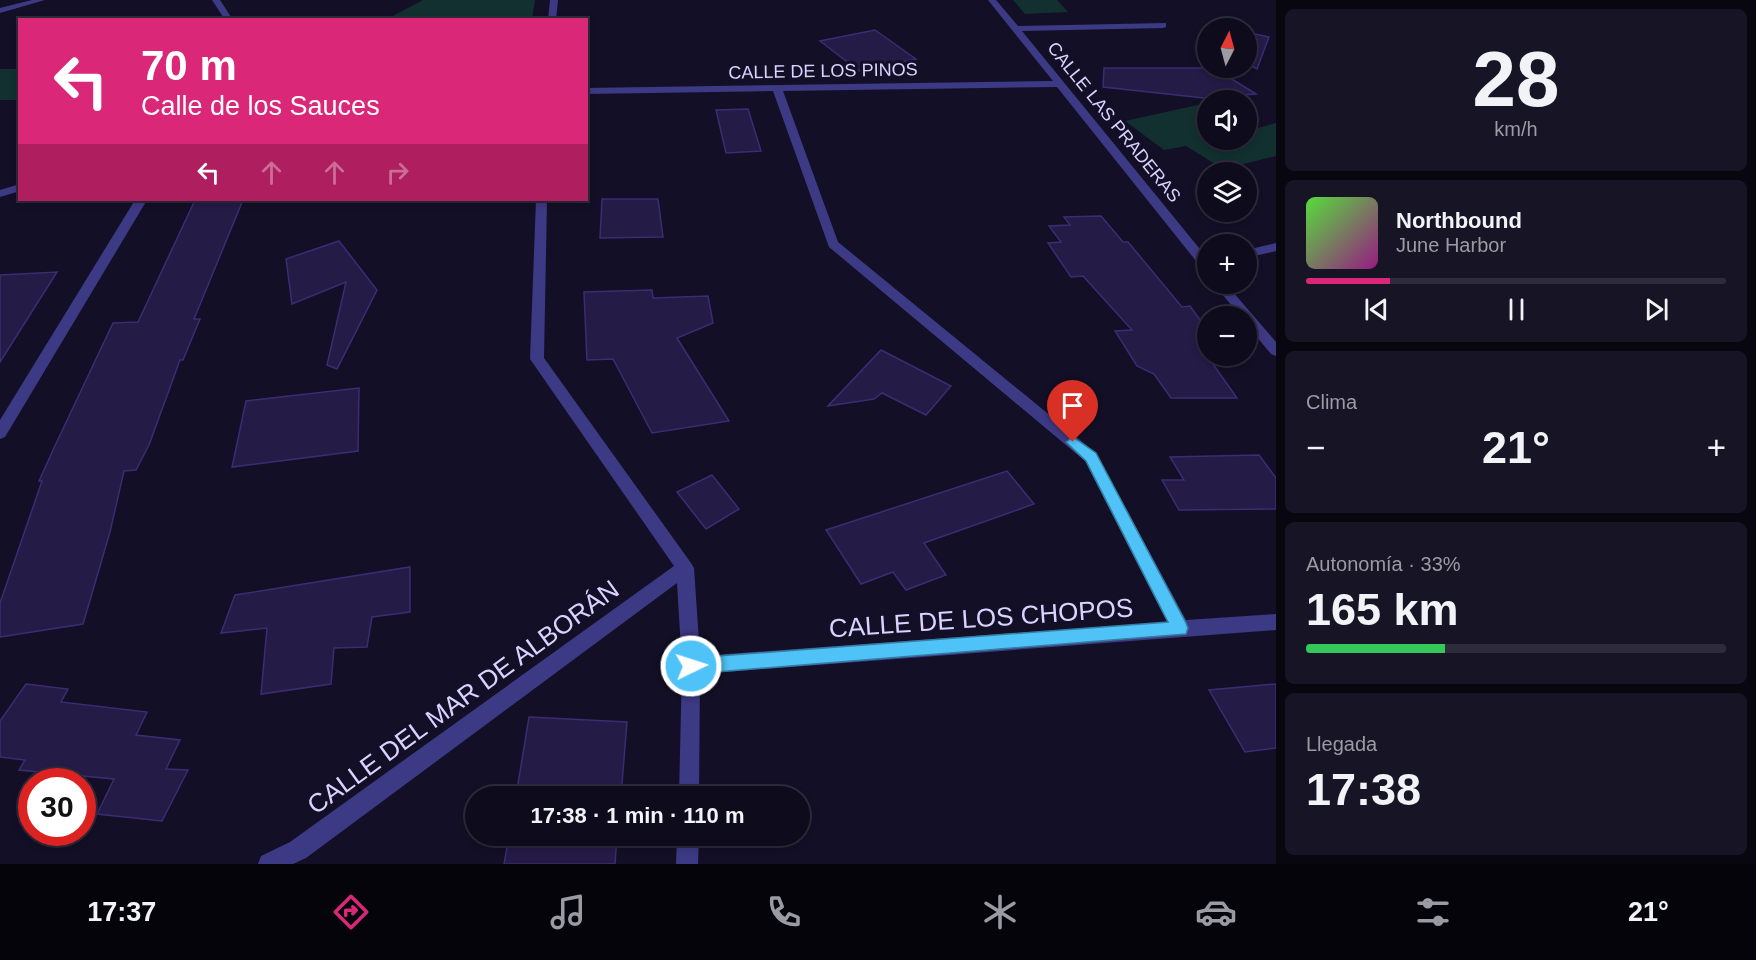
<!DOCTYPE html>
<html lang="es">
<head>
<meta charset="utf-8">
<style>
  body { margin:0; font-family:Helvetica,sans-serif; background:#171425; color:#f1f3f6; height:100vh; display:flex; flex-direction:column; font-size:22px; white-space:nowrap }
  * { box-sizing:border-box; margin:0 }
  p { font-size:20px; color:#9b9ba3 }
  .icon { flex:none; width:33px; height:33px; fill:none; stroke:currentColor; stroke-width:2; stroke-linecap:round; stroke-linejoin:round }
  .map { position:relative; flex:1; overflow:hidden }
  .drawer { display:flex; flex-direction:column; gap:9px; padding:9px; background:#08060f; width:480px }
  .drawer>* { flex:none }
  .banner { position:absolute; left:18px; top:18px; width:570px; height:183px; border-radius:0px; box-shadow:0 3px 9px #0003,0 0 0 2px #2e2b3b; background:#db2777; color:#fff; overflow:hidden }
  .needle { width:39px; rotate:6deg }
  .controls { position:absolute; left:1197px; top:18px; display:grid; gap:12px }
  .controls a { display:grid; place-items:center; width:60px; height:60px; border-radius:50%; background:#0e0b1c; box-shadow:0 3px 9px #0003,0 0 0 2px #2e2b3b; font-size:30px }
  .speed { position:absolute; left:18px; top:768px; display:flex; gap:12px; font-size:30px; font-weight:700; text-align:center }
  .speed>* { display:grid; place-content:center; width:78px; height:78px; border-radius:50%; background:#0e0b1c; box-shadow:0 3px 9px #0003,0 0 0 2px #2e2b3b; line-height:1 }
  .speed .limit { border:9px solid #d22; background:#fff; color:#111 }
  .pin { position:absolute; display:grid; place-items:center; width:51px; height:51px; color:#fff; margin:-62px -26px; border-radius:50% 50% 50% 0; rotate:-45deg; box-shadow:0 0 6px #0007 }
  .pin .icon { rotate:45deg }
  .me { position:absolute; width:66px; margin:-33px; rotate:86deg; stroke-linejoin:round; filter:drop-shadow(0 0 4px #0008) }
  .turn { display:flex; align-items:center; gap:21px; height:126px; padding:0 24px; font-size:27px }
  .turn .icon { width:78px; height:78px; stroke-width:2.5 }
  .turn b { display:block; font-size:42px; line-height:51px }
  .lanes { display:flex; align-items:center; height:57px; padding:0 24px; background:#0003; justify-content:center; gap:30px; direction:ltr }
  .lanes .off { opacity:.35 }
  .big { font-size:45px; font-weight:700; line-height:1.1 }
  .drawer .widget { flex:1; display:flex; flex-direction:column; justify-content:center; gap:9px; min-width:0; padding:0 21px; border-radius:9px; background:#171425 }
  .drawer .dial { align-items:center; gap:0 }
  .dial b { font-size:78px; line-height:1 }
  .song { display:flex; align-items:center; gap:18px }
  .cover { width:72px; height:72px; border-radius:9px; background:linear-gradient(135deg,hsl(110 70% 55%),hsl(310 70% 35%)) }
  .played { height:6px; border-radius:3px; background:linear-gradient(90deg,#db2777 20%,#2e2b3b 20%) }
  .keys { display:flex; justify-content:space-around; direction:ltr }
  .heat { display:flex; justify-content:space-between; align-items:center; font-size:33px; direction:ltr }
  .charge { height:9px; border-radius:4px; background:linear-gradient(90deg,#34c759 33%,#2e2b3b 0) }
  .trip { position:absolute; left:465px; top:786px; width:345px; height:60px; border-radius:30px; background:#0e0b1c; box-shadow:0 3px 9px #0003,0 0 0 2px #2e2b3b; font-weight:700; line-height:60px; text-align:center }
  .tabs { display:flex; height:96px; justify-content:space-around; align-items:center; background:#06040b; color:#9b9ba3 }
  .tabs .icon { width:42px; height:42px }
  .tabs .on { color:#db2777 }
  .tabs b { font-size:27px; color:#f1f3f6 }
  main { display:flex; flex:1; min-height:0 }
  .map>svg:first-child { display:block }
  .green { fill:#12302f }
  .building { fill:#241b47; stroke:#3b2d73; stroke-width:1.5 }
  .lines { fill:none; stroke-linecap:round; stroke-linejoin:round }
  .minor { fill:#3d3a85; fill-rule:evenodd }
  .route { fill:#4fc3f7; stroke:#337fa1; stroke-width:1.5 }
  .labels { text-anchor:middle; stroke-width:6; stroke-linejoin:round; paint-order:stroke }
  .far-street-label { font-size:18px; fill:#d9d4ff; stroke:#130f26 }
  .near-street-label { font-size:26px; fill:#d9d4ff; stroke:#130f26 }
</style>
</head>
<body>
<main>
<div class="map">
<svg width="1276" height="864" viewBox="0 0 1276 864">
  <rect width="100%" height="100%" fill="#130f26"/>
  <g class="green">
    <polygon points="423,0 535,0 532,19 387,19"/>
    <polygon points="1013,0 1057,0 1068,12 1025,14"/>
    <rect x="0" y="69" width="19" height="31"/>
    <polygon points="1207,103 1208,140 1246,140 1247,121 1258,128 1276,123 1276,156 1223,169 1186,146 1164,150 1125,121"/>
  </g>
  <g class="building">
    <polygon points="875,30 916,59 859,71 820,41"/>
    <polygon points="1246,32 1269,37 1257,69 1246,63"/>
    <polygon points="1104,68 1214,68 1256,94 1204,98 1103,87"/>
    <polygon points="748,109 761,151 726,153 716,110"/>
    <polygon points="602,199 658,199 663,237 600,238"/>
    <polygon points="195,200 243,200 194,319 200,319 183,360 180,360 149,445 136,470 124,471 110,532 83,624 0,637 0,603 42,481 39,481 53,450 113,323 138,322"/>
    <polygon points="1101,216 1123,242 1128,242 1182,307 1190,306 1208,331 1208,357 1237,398 1171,398 1154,374 1137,366 1115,331 1132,330 1083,276 1071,277 1048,243 1061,242 1049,226 1070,225 1064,217"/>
    <polygon points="339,241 377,290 337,369 327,365 346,282 292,304 286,259"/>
    <polygon points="57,272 0,362 0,275"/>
    <polygon points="652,290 653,298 708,296 713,323 677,338 729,421 652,433 613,359 587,360 584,292"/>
    <polygon points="881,350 951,386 926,415 882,393 874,399 828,406"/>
    <polygon points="359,388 358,451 232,467 246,401"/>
    <polygon points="1259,455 1276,478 1276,509 1179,510 1162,480 1184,480 1170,457"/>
    <polygon points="1007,471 1034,504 924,543 946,575 906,590 893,572 861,584 826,530"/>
    <polygon points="712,475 739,509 706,529 677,492"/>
    <polygon points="410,567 410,612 372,617 367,647 334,648 331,684 261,694 267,628 221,633 235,595"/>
    <polygon points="26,684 68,689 61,702 147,712 136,735 180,740 166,769 188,770 162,821 97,814 114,779 19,770 25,760 0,757 0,721"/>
    <polygon points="1276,684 1276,748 1245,752 1209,690"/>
    <polygon points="529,717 627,722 621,796 516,796"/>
    <polygon points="509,836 617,836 615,864 504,864"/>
  </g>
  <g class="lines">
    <g class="minor">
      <polygon points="32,0 45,0 0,13 0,8"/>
      <polygon points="212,0 220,0 233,20 225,20"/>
      <polygon points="550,0 558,0 556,20 548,20"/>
      <polygon points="988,0 996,0 1018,26 1166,23 1166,27 1163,28 1022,31 1208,259 1208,272 1204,271 1057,87 783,91 838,242 1096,453 1186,620 1276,614 1276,630 700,674 699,796 679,796 682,666 677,583 306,858 293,864 258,864 261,856 290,842 674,566 530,359 536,200 547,200 544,358 691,563 694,568 700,656 1167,622 1085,461 829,247 773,91 586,94 586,88 1053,81"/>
      <polygon points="20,184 20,191 0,197 0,190"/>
      <polygon points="135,200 147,200 5,437 0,439 0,420"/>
      <polygon points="1276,243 1276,251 1246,258 1246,250"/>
      <polygon points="1214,284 1226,284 1276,342 1276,356 1271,354 1246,324 1246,316 1240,316"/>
      <polygon points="677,836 699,836 698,864 676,864"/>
    </g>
  </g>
  <polygon class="route" points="1073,437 1096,453 1186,623 1188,628 1186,634 691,674 685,672 682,666 685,660 691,658 1168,622 1086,461 1066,442"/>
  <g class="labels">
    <g class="far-street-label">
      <text transform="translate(823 71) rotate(-1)" y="6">CALLE DE LOS PINOS</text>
      <text transform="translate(1114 122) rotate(51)" y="6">CALLE LAS PRADERAS</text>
    </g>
    <g class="near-street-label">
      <text transform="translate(981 618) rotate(-4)" y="9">CALLE DE LOS CHOPOS</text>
      <text transform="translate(463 697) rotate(-36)" y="9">CALLE DEL MAR DE ALBORÁN</text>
    </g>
  </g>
</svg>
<div class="controls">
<a><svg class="needle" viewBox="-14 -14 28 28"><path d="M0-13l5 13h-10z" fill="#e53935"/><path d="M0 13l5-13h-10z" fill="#9b9ba3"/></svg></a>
<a><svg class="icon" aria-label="sound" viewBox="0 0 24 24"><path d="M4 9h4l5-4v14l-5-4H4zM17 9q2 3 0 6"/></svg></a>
<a><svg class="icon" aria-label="layers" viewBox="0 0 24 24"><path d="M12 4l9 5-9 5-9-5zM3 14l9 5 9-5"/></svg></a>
<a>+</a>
<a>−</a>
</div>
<div class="speed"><div class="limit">30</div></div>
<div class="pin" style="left:1073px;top:442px;background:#d93025"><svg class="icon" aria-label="arrive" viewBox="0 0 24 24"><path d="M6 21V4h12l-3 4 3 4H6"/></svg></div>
<svg class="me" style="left:691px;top:666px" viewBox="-20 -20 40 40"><circle r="17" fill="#4fc3f7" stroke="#fff" stroke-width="3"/><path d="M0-11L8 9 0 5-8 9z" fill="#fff"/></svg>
<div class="trip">17:38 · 1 min · 110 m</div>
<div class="banner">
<div class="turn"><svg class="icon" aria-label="left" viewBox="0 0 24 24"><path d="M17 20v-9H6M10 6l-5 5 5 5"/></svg><div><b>70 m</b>Calle de los Sauces</div></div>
<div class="lanes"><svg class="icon" aria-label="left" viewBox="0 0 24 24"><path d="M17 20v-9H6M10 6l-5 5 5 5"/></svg><svg class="icon off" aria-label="ahead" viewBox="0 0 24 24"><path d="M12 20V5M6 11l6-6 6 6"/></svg><svg class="icon off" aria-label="ahead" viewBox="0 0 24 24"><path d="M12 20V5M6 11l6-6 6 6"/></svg><svg class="icon off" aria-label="right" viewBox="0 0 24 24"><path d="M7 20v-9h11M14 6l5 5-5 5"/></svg></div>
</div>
</div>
<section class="drawer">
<div class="widget dial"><b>28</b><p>km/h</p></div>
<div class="widget">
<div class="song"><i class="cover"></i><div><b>Northbound</b><p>June Harbor</p></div></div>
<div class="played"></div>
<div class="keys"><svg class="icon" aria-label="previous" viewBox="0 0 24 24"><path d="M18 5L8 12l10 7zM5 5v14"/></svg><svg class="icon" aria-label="pause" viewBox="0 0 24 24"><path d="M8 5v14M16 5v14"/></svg><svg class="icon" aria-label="next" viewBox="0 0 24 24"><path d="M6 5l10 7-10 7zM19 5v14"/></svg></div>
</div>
<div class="widget"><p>Clima</p>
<div class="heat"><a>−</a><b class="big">21°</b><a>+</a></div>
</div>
<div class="widget"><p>Autonomía · 33%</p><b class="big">165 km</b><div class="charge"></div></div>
<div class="widget"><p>Llegada</p><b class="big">17:38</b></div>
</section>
</main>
<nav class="tabs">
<b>17:37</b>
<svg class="icon on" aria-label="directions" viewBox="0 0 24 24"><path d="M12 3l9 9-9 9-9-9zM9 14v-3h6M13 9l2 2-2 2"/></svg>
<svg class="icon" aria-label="music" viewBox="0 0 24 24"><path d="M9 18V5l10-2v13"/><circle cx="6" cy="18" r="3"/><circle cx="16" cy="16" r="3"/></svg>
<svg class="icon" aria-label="phone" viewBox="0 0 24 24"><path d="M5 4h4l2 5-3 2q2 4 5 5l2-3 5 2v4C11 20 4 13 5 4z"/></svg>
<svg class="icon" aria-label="climate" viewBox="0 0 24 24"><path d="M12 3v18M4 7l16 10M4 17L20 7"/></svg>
<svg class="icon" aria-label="car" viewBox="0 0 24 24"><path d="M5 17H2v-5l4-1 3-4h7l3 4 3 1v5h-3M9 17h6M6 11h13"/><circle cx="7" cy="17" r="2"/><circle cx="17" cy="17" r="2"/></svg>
<svg class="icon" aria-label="filters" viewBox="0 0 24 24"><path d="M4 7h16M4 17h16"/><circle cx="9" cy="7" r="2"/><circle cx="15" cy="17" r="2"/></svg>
<b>21°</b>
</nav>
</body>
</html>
